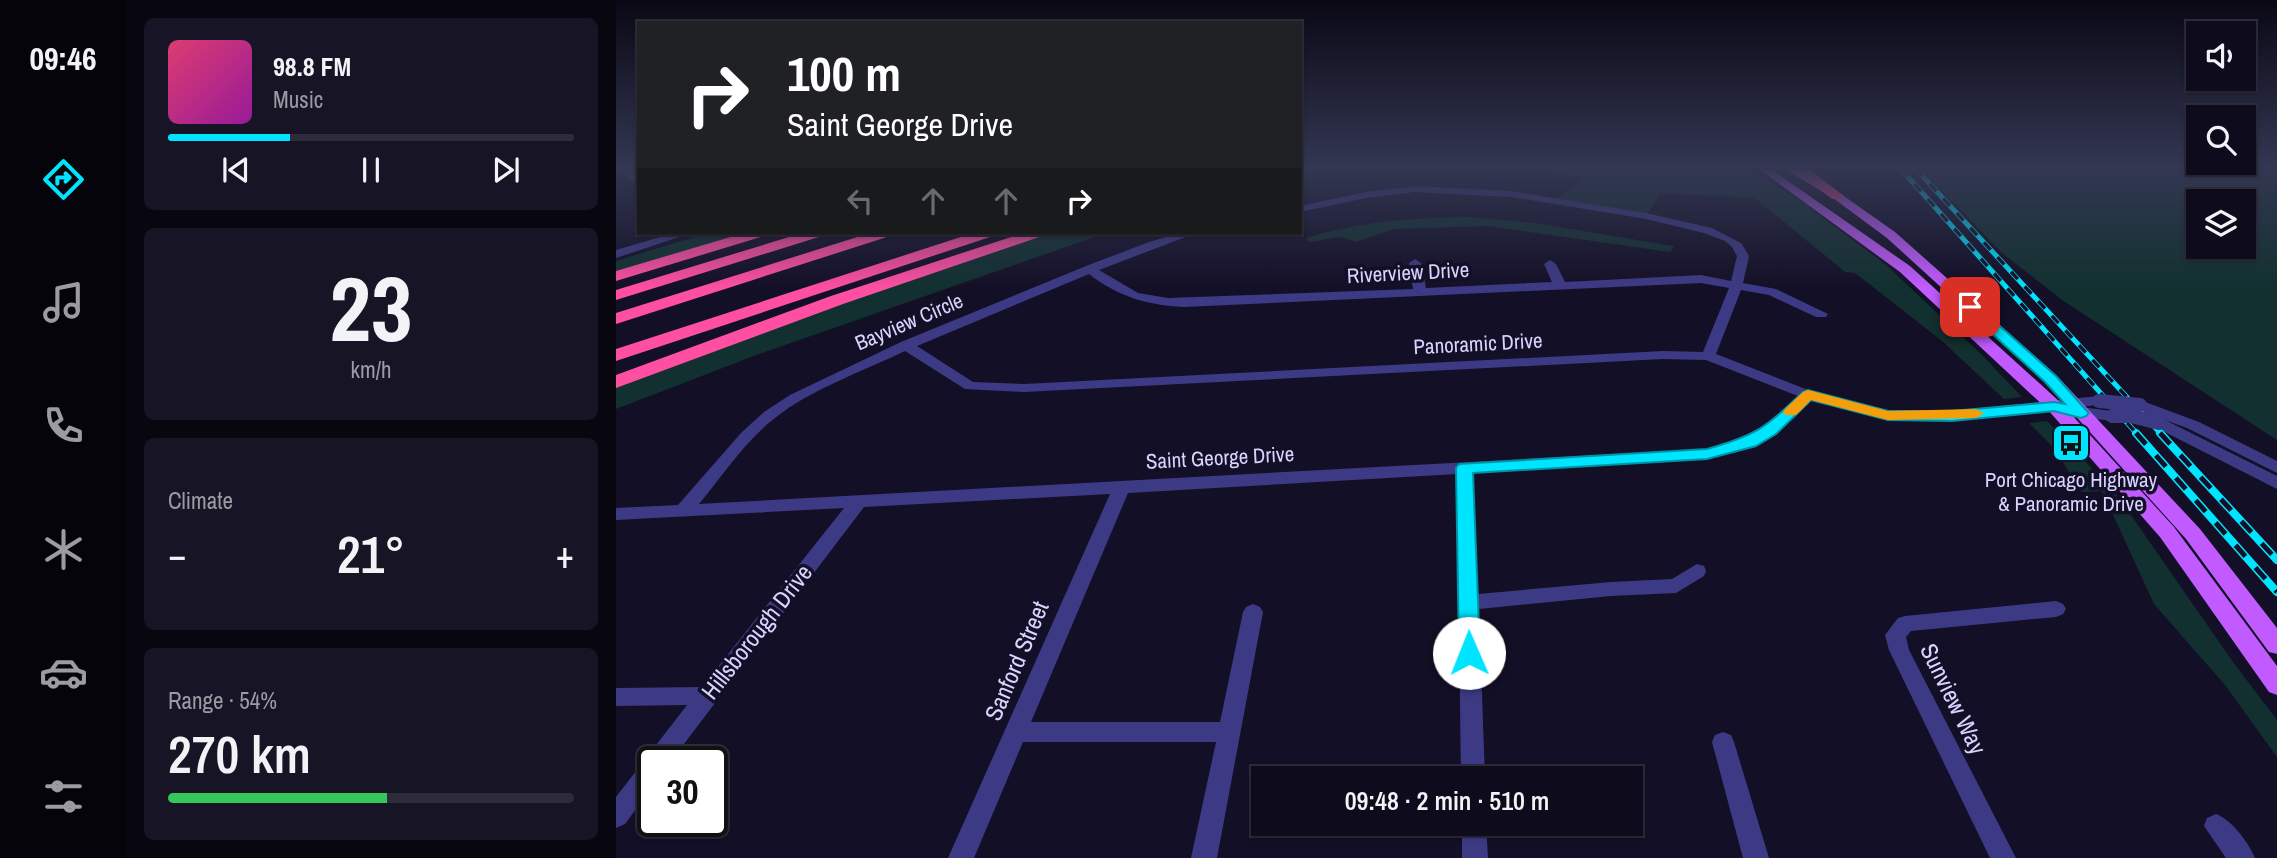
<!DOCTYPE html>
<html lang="en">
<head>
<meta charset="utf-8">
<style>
  body { margin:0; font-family:"Archivo Narrow",sans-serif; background:#171425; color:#f1f3f6; height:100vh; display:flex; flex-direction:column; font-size:26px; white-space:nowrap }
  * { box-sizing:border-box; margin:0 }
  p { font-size:23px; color:#9b9ba3 }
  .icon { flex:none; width:38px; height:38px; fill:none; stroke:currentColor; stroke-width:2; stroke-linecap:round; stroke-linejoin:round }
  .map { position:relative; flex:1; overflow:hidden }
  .sheet { display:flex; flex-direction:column; gap:18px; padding:18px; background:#08060f; width:490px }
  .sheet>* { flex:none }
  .top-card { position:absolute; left:21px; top:21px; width:665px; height:214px; border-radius:0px; box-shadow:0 2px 5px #0004,0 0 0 2px #2e2b3b; background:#202124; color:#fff; overflow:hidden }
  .tools { position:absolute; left:1570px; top:21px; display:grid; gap:14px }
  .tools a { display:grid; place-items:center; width:70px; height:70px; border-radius:0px; background:#0e0b1c; box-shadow:0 2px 5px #0004,0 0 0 2px #2e2b3b; font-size:35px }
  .speed { position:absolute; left:21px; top:746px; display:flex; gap:14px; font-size:35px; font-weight:700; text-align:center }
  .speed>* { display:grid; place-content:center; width:91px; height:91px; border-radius:50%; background:#0e0b1c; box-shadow:0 2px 5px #0004,0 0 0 2px #2e2b3b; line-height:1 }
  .speed .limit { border:4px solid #111; border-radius:10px; background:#fff; color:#111 }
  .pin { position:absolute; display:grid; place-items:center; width:60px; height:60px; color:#fff; margin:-30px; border-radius:14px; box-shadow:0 4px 10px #0006 }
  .me { position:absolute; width:77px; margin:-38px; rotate:359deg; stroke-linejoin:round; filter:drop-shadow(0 0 5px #0008) }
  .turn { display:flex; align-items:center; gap:24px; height:147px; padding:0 35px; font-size:32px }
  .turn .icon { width:91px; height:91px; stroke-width:2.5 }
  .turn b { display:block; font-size:49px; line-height:60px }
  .lanes { display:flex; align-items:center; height:66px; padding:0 35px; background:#0003; justify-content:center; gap:35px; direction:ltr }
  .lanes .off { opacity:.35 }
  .big { font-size:52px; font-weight:600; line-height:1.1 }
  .sheet .card { flex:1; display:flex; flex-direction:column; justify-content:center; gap:10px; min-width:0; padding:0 24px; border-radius:10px; background:#171425 }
  .sheet .dial { align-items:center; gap:0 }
  .dial b { font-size:91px; line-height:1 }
  .song { display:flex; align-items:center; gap:21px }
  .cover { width:84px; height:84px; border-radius:10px; background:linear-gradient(135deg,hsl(340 70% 55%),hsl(300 70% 35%)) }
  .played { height:7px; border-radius:4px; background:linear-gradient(90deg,#00e5ff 30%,#2e2b3b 30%) }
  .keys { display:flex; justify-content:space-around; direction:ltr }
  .heat { display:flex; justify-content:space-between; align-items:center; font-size:38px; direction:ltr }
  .charge { height:10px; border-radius:5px; background:linear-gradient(90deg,#34c759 54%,#2e2b3b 0) }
  .trip { position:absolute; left:635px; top:766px; width:392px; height:70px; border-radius:0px; background:#0e0b1c; box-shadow:0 2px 5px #0004,0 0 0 2px #2e2b3b; font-weight:600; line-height:70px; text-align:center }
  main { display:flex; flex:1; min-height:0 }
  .tab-bar { display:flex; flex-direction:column; width:126px; justify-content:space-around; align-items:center; background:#06040b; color:#9b9ba3 }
  .tab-bar .icon { width:49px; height:49px }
  .tab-bar .current { color:#00e5ff }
  .tab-bar b { font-size:32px; color:#f1f3f6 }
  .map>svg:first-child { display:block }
  .green { fill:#12302f; fill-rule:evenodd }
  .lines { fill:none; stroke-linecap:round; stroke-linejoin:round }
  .minor { fill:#3d3a85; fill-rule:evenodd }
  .major { fill:#c25bff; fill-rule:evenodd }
  .highway { fill:#ff4fa3; fill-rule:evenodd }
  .rail-far1-casing { stroke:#00e5ff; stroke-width:5 }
  .rail-casing { stroke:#00e5ff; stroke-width:8 }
  .rail-far1 { stroke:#130f26; stroke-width:3.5; stroke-dasharray:10; stroke-linecap:butt }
  .rail { stroke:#130f26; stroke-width:5; stroke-dasharray:15; stroke-linecap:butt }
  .minor-bridge { stroke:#3d3a85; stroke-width:14 }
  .route { fill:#00e5ff; stroke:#0095a6; stroke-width:2 }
  .slow { fill:#f59e0b }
  .labels { text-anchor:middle; stroke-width:7; stroke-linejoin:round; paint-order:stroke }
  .street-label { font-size:21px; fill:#d9d4ff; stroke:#130f26 }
  .poi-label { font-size:21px; fill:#d9d4ff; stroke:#130f26 }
  .near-street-label { font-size:24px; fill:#d9d4ff; stroke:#130f26 }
</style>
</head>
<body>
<main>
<nav class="tab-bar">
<b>09:46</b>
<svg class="icon current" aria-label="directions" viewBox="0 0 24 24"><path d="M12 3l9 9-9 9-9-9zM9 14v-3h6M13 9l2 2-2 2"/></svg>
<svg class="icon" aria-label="music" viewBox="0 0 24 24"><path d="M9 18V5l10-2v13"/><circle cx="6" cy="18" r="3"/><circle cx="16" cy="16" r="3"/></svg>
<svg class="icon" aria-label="phone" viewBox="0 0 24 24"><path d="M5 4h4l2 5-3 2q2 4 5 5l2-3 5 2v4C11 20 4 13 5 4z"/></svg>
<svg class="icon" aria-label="climate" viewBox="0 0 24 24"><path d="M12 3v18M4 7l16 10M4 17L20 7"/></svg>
<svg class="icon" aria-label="car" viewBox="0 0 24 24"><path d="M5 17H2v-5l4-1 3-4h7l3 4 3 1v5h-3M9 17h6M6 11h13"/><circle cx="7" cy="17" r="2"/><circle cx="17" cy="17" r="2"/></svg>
<svg class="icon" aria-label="filters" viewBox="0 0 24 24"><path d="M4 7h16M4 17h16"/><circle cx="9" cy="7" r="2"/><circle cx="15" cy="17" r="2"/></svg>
</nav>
<section class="sheet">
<div class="card">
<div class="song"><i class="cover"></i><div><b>98.8 FM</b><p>Music</p></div></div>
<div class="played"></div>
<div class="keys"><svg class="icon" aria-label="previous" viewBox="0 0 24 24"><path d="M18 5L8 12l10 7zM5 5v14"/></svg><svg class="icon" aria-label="pause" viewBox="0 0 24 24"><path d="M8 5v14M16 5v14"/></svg><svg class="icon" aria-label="next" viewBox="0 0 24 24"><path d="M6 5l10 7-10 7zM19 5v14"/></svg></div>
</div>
<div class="card dial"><b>23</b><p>km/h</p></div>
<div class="card"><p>Climate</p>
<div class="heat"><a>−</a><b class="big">21°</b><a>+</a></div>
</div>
<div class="card"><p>Range · 54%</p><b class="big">270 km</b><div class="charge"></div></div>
</section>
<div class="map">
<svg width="1661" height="858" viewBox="0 0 1661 858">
  <rect width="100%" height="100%" fill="#130f26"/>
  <g class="green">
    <polygon points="876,169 1131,169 1183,200 1269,264 1366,355 1406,397 1388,399 1326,341 1239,273 1229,272 1139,198 1044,193 1030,216 938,201 969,177"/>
    <path d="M1305,169H1661V440L1446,300L1385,252ZM1628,201V247H1582V201Z"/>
    <path d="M853,217L919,223L1058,246L1054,252L872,226L778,229L739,242C714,232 717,241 693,242L690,238C745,221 797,218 853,217Z"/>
    <polygon points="92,233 143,233 0,276 0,261"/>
    <polygon points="434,233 490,233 143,354 0,409 0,387 241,296"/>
    <polygon points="1431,421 1501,495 1617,662 1661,720 1661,757 1609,685 1538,604 1486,491 1465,492 1439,449 1413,423"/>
  </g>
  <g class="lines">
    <g class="minor">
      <polygon points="1,169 12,169 23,178 23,186"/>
      <path d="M799,186L895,191L1030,213L1096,228L1125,243L1133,256L1127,283L1160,289L1212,314L1210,317H1200L1153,295L1125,290L1100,354L1197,392L1272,410L1336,411L1483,396L1491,401L1488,404L1465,407L1496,411L1504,416L1496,421L1458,416L1453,414L1452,409L1336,421L1272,420L1195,400L1161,434L1140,447L1091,459L857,473L862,594L995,582L1056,579L1081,564L1088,566L1090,571L1088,576L1060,593L995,596L863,609L869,779H845L841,474L512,493L415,722H604L627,612L630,607L637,604L644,607L647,612L601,858H575L600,742H407L358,858H332L494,494L248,507L55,761H37V786L9,824L0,828V797L71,705L0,706V688L86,687L228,508L0,520V508L62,505L125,433L148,412L174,395L285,342L470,266L533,242L563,233H580L483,270L522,293L552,298L797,289L793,263L799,259L805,263L810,288L936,282L928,264L934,260L940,264L949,282L1085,275L1115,281L1121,256L1116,247L1109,241L1088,233L1030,219L895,197L799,192L750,198L684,212V206L750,192ZM473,274C503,297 531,305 568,307L1085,283L1113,288L1087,352L1047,351L408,384L357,382L301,346ZM289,351L349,389L408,392L1047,359L1090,360L1182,396C1146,430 1139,437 1091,449L83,504C107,475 129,441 159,418C195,389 248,371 289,351Z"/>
      <polygon points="58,233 75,233 0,258 0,250"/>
      <polygon points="1524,400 1583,422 1661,461 1661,473 1571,428 1549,420 1661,476 1661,489 1537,426 1535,423 1537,420 1548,420 1519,408 1516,405"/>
      <polygon points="1440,601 1447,604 1450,609 1447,614 1440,617 1295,631 1290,637 1293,650 1400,858 1374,858 1273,650 1269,635 1282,618 1289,616"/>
      <polygon points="1107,732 1115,735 1118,742 1153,858 1127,858 1096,742 1099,735"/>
      <path d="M1600,814C1616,820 1632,842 1639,858H1610L1588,826L1591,818Z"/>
      <polygon points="846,824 870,824 872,858 846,858"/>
    </g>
    <g class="major">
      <polygon points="1143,169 1155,169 1294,266 1444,402 1558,527 1661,666 1661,695 1653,692 1544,537 1432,410 1284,272"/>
      <polygon points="1169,169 1182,169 1225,194 1279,232 1441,376 1584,529 1661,628 1661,654 1653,652 1570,539 1429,382 1271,238 1217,198"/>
    </g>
    <g class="highway">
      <polygon points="1177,169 1193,169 1228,196 1226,199 1216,199"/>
      <polygon points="128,233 151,233 148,236 0,281 0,271"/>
      <polygon points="186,233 209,233 206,236 0,300 0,290"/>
      <polygon points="254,233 277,233 274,236 0,324 0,313"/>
      <polygon points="357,233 380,233 377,236 0,361 0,349"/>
      <polygon points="407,233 429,233 426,236 227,304 0,388 0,375 215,296"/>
    </g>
    <defs>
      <g id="rail-far1">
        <polyline points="1285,169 1522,435"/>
        <polyline points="1300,169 1546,435"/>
      </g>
      <g id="rail">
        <polyline points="1520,433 1661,592"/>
        <polyline points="1544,433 1661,560"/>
      </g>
    </defs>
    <use href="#rail-far1" class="rail-far1-casing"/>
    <use href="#rail" class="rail-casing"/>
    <use href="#rail-far1" class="rail-far1"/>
    <use href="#rail" class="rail"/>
    <g class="minor-bridge">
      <polyline points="1483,401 1524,405"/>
      <polyline points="1496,416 1515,416 1543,423"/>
    </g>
  </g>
  <linearGradient id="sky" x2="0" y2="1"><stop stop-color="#0a0815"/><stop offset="0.58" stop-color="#333752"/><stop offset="1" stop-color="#333752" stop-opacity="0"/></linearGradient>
  <rect width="1661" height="289" fill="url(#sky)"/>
  <path class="route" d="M1354,303L1359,304L1440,376L1470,410L1473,413L1470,416L1465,418L1438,411L1336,421L1272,420L1195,400L1160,434L1140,446L1091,459L857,473L864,653L861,659L853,662L846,659L843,653L840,468L843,464L1091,449C1142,435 1150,427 1187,392L1192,390L1272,411H1336L1438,402L1449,404L1429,382L1350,310V304Z"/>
  <polygon class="slow" points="1192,390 1272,411 1360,409 1368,413 1360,418 1272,420 1195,400 1180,415 1169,415 1167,412 1169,409 1187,392"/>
  <defs>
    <symbol id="bus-square" viewBox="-11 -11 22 22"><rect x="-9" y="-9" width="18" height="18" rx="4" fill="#00e5ff" stroke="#130f26"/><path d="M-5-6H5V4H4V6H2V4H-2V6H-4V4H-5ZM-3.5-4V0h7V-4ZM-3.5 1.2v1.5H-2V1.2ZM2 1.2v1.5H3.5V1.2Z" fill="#111"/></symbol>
  </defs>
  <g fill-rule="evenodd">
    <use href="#bus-square" x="1433" y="421" width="44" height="44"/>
  </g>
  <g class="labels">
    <g class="street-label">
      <text transform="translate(792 273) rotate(-3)" y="7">Riverview Drive</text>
      <text transform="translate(293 322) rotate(-23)" y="7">Bayview Circle</text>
      <text transform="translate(862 344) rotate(-3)" y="7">Panoramic Drive</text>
      <text transform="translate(604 458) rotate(-3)" y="7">Saint George Drive</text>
    </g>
    <g class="poi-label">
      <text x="1455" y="487">Port Chicago Highway<tspan x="1455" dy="24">&amp; Panoramic Drive</tspan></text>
    </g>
    <g class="near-street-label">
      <text transform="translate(141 632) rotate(-52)" y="8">Hillsborough Drive</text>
      <text transform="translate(401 661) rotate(-67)" y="8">Sanford Street</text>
      <text transform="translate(1337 699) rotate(64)" y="8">Sunview Way</text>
    </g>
  </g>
</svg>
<div class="tools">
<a><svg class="icon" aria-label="sound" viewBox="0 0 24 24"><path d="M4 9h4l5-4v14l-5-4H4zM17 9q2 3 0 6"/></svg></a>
<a><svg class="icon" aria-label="search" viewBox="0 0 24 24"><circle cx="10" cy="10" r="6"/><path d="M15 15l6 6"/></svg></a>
<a><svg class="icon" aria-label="layers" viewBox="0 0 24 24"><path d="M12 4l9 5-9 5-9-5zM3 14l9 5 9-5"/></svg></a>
</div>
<div class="speed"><div class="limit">30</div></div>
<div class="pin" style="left:1354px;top:307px;background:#d93025"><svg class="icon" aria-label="arrive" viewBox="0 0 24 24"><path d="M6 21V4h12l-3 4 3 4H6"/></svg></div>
<svg class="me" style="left:853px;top:653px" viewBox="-20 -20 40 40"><circle r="19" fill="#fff"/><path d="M0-13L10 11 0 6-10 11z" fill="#00e5ff"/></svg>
<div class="trip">09:48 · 2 min · 510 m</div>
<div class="top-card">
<div class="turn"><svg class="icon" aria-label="right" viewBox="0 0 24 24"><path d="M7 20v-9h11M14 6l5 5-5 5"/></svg><div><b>100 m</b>Saint George Drive</div></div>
<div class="lanes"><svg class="icon off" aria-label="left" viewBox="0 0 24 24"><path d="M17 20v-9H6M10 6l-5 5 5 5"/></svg><svg class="icon off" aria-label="ahead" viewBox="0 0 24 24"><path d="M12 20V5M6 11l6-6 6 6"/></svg><svg class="icon off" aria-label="ahead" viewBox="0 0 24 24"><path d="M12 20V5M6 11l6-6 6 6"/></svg><svg class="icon" aria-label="right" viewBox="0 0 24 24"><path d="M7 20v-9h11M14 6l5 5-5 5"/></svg></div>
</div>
</div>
</main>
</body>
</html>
